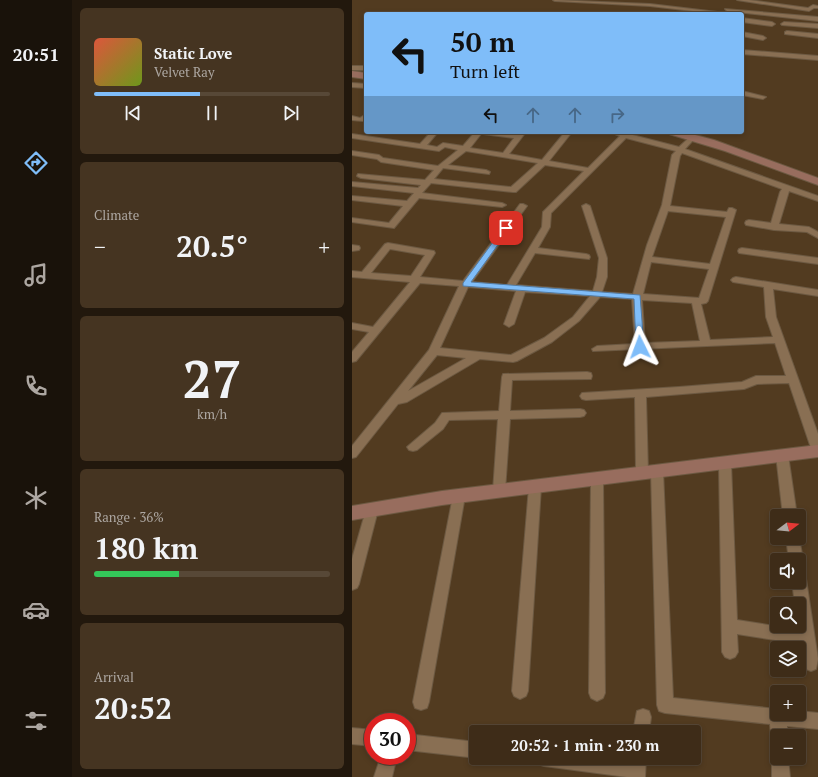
<!DOCTYPE html>
<html lang="en">
<head>
<meta charset="utf-8">
<style>
  body { margin:0; font-family:"PT Serif",serif; background:#453421; color:#f1f3f6; height:100vh; display:flex; flex-direction:column; font-size:15px; white-space:nowrap }
  * { box-sizing:border-box; margin:0 }
  p { font-size:13px; color:#ada7a2 }
  .icon { flex:none; width:22px; height:22px; fill:none; stroke:currentColor; stroke-width:2; stroke-linecap:round; stroke-linejoin:round }
  .map { position:relative; flex:1; overflow:hidden }
  .drawer { display:flex; flex-direction:column; gap:8px; padding:8px; background:#22180d; width:280px }
  .drawer>* { flex:none }
  .guide { position:absolute; left:12px; top:12px; width:380px; height:122px; border-radius:4px; box-shadow:0 2px 6px #0003,0 0 0 1px #574837; background:#7fbdf9; color:#111; overflow:hidden }
  .needle { width:26px; rotate:74deg }
  .fabs { position:absolute; left:418px; top:509px; display:grid; gap:8px }
  .fabs a { display:grid; place-items:center; width:36px; height:36px; border-radius:4px; background:#3e2c18; box-shadow:0 2px 6px #0003,0 0 0 1px #574837; font-size:20px }
  .speed { position:absolute; left:12px; top:713px; display:flex; gap:8px; font-size:20px; font-weight:700; text-align:center }
  .speed>* { display:grid; place-content:center; width:52px; height:52px; border-radius:50%; background:#3e2c18; box-shadow:0 2px 6px #0003,0 0 0 1px #574837; line-height:1 }
  .speed .limit { border:6px solid #d22; background:#fff; color:#111 }
  .pin { position:absolute; display:grid; place-items:center; width:34px; height:34px; color:#fff; margin:-17px; border-radius:8px; box-shadow:0 2px 6px #0006 }
  .me { position:absolute; width:44px; margin:-22px; rotate:357deg; stroke-linejoin:round; filter:drop-shadow(0 0 3px #0008) }
  .turn { display:flex; align-items:center; gap:14px; height:84px; padding:0 20px; font-size:18px }
  .turn .icon { width:52px; height:52px; stroke-width:2.5 }
  .turn b { display:block; font-size:28px; line-height:34px }
  .lanes { display:flex; align-items:center; height:38px; padding:0 20px; background:#0003; justify-content:center; gap:20px; direction:ltr }
  .lanes .off { opacity:.35 }
  .big { font-size:30px; font-weight:800; line-height:1.1 }
  .drawer .widget { flex:1; display:flex; flex-direction:column; justify-content:center; gap:6px; min-width:0; padding:0 14px; border-radius:6px; background:#453421 }
  .drawer .dial { align-items:center; gap:0 }
  .dial b { font-size:52px; line-height:1 }
  .song { display:flex; align-items:center; gap:12px }
  .cover { width:48px; height:48px; border-radius:6px; background:linear-gradient(135deg,hsl(10 70% 55%),hsl(80 70% 35%)) }
  .played { height:4px; border-radius:2px; background:linear-gradient(90deg,#7fbdf9 45%,#574837 45%) }
  .keys { display:flex; justify-content:space-around; direction:ltr }
  .heat { display:flex; justify-content:space-between; align-items:center; font-size:22px; direction:ltr }
  .charge { height:6px; border-radius:3px; background:linear-gradient(90deg,#34c759 36%,#574837 0) }
  .trip { position:absolute; left:117px; top:725px; width:232px; height:40px; border-radius:4px; background:#3e2c18; box-shadow:0 2px 6px #0003,0 0 0 1px #574837; font-weight:800; line-height:40px; text-align:center }
  main { display:flex; flex:1; min-height:0 }
  .dock { display:flex; flex-direction:column; width:72px; justify-content:space-around; align-items:center; background:#19120a; color:#ada7a2 }
  .dock .icon { width:28px; height:28px }
  .dock .current { color:#7fbdf9 }
  .dock b { font-size:18px; color:#f1f3f6 }
  .map>svg:first-child { display:block }
  .lines { fill:none; stroke-linecap:round; stroke-linejoin:round }
  .street-casing { stroke:#6c5942; stroke-width:2 }
  .secondary-casing { stroke:#6c5942; stroke-width:2 }
  .street { fill:#896f53; fill-rule:evenodd }
  .secondary { fill:#986d5e; fill-rule:evenodd }
  .route { fill:#7fbdf9; stroke:#537ba2 }
</style>
</head>
<body>
<main>
<nav class="dock">
<b>20:51</b>
<svg class="icon current" aria-label="directions" viewBox="0 0 24 24"><path d="M12 3l9 9-9 9-9-9zM9 14v-3h6M13 9l2 2-2 2"/></svg>
<svg class="icon" aria-label="music" viewBox="0 0 24 24"><path d="M9 18V5l10-2v13"/><circle cx="6" cy="18" r="3"/><circle cx="16" cy="16" r="3"/></svg>
<svg class="icon" aria-label="phone" viewBox="0 0 24 24"><path d="M5 4h4l2 5-3 2q2 4 5 5l2-3 5 2v4C11 20 4 13 5 4z"/></svg>
<svg class="icon" aria-label="climate" viewBox="0 0 24 24"><path d="M12 3v18M4 7l16 10M4 17L20 7"/></svg>
<svg class="icon" aria-label="car" viewBox="0 0 24 24"><path d="M5 17H2v-5l4-1 3-4h7l3 4 3 1v5h-3M9 17h6M6 11h13"/><circle cx="7" cy="17" r="2"/><circle cx="17" cy="17" r="2"/></svg>
<svg class="icon" aria-label="filters" viewBox="0 0 24 24"><path d="M4 7h16M4 17h16"/><circle cx="9" cy="7" r="2"/><circle cx="15" cy="17" r="2"/></svg>
</nav>
<section class="drawer">
<div class="widget">
<div class="song"><i class="cover"></i><div><b>Static Love</b><p>Velvet Ray</p></div></div>
<div class="played"></div>
<div class="keys"><svg class="icon" aria-label="previous" viewBox="0 0 24 24"><path d="M18 5L8 12l10 7zM5 5v14"/></svg><svg class="icon" aria-label="pause" viewBox="0 0 24 24"><path d="M8 5v14M16 5v14"/></svg><svg class="icon" aria-label="next" viewBox="0 0 24 24"><path d="M6 5l10 7-10 7zM19 5v14"/></svg></div>
</div>
<div class="widget"><p>Climate</p>
<div class="heat"><a>−</a><b class="big">20.5°</b><a>+</a></div>
</div>
<div class="widget dial"><b>27</b><p>km/h</p></div>
<div class="widget"><p>Range · 36%</p><b class="big">180 km</b><div class="charge"></div></div>
<div class="widget"><p>Arrival</p><b class="big">20:52</b></div>
</section>
<div class="map">
<svg width="466" height="777" viewBox="0 0 466 777">
  <rect width="100%" height="100%" fill="#523b20"/>
  <g class="lines">
    <defs>
      <g id="street">
        <polygon points="201,0 298,4 374,13 366,14 298,6 203,1"/>
        <polygon points="385,0 397,0 456,8 461,5 466,6 466,8 462,8 457,11"/>
        <polygon points="373,9 466,17 466,21 375,11"/>
        <polygon points="390,18 420,22 423,24 420,26 390,22"/>
        <polygon points="432,22 466,24 466,28 430,25 429,24"/>
        <polygon points="435,31 466,34 466,38 433,34 433,32"/>
        <polygon points="390,32 411,36 414,38 411,40 390,36"/>
        <polygon points="390,50 466,56 466,60 390,54"/>
        <rect x="0" y="66" width="14" height="4"/>
        <polygon points="0,83 14,84 14,88 0,87"/>
        <polygon points="390,91 414,97 411,99 390,95"/>
        <polygon points="14,114 14,119 11,121 0,120 0,116 8,118"/>
        <path d="M79,132H86L75,145L85,147L91,143L111,146L123,132H146L165,135L167,132H174L157,154L190,160L213,132H220L197,161L236,168L268,136L258,132H269L327,147L339,136L341,135L344,137L333,149L466,196V201L437,191L427,224L457,227L466,232V238L455,232L422,230L394,225L393,223L394,221L397,220L419,223L428,192L430,189L330,153L328,156L318,206L375,212L377,208H380L384,210L356,301L354,303L349,304L358,340L421,337L414,317L412,287L381,282L379,280L381,278L384,277L466,290V296L421,289L424,317L466,434V455L462,454L460,451L437,383L405,384L392,389L294,397L296,473L294,476L290,478L286,476L284,473L283,397L234,400L230,399L228,396L230,393L327,387L390,382L404,376H434L423,343L241,351L240,349L245,346L283,344L280,299L248,297L227,321L200,342L165,361L161,362L128,359L55,402L46,404L4,457L0,458V446L77,350L107,286L68,283L4,361L0,362V352L17,332L0,329V323L21,327L58,282L0,277V271L10,272L33,244L36,243L82,251L83,253L68,277L111,281L168,204H171L175,206L120,282L155,285L190,227L191,212L232,171L193,165L164,192H161L79,183L70,193L150,203L154,205L150,207L67,198L42,228L0,222V218L37,223L51,206L0,200V196L55,201L62,193L0,186V182L66,188L69,185L9,178L5,176L6,174L73,180L82,170L29,162L25,159L0,155V151L27,155L31,158L86,166L106,150L93,147L87,151L0,138V134L68,144ZM129,134H131L162,138L151,153L118,148ZM274,138L324,151L320,155L310,205L295,245L281,294L250,292L255,277V258L238,206L234,204L230,206L247,258L245,277L241,291L164,285L183,253L237,259L238,257L237,255L234,254L186,248L198,227L199,213ZM114,151L186,163L159,187L82,179L91,168L137,174L138,172L134,170L96,165ZM316,211L374,217L358,264L300,257ZM38,249L73,255L59,276L19,273ZM299,262L357,269L347,298L291,294ZM116,287L164,291L152,324L157,327L162,324L173,292L238,296L221,317L192,338L159,355L88,348ZM290,300L340,303L348,341L293,343ZM85,355L114,358L56,391Z"/>
        <polygon points="0,245 7,246 8,248 7,250 0,251"/>
        <polygon points="390,248 466,258 466,264 387,253 386,251 387,249"/>
        <polygon points="235,372 239,373 240,376 239,379 160,380 158,411 228,409 232,410 234,413 232,416 228,417 158,419 153,491 151,494 147,496 143,494 141,491 146,419 97,420 91,429 65,450 61,451 57,450 55,447 83,423 90,413 147,411 150,377 151,374"/>
        <polygon points="430,451 434,452 436,455 445,516 431,516 424,455 426,452"/>
        <polygon points="373,458 377,460 379,463 385,620 447,630 447,604 443,604 440,582 447,582 447,573 452,575 454,579 466,659 464,669 459,671 454,669 451,664 449,644 385,634 386,652 383,657 378,659 373,657 370,652 367,463 369,460"/>
        <polygon points="305,466 309,468 311,471 321,698 425,709 425,714 447,714 447,711 466,713 466,729 435,726 435,736 425,736 425,743 421,742 419,736 418,724 313,713 307,711 305,705 299,471 301,468"/>
        <polygon points="245,474 249,476 251,479 253,693 251,698 245,701 239,698 237,693 239,479 241,476"/>
        <polygon points="183,482 187,484 189,487 176,691 174,696 168,699 162,696 160,691 177,487 179,484"/>
        <polygon points="107,491 111,493 113,496 77,702 75,708 69,710 63,708 61,702 101,496 103,493"/>
        <polygon points="20,505 25,506 26,510 7,584 5,588 0,590 0,559 14,510 15,506"/>
        <polygon points="447,537 451,560 447,565 447,560 437,560 434,538 447,538"/>
        <polygon points="291,709 297,711 299,717 297,732 281,732 285,711"/>
        <polygon points="0,728 21,730 21,746 0,744"/>
        <polygon points="55,734 124,742 125,758 55,750"/>
        <polygon points="425,751 425,758 436,758 438,777 420,777 420,758 422,752"/>
        <polygon points="29,756 45,756 40,777 22,777"/>
        <polygon points="184,758 264,758 277,760 278,758 294,758 293,777 275,777 192,766 186,764"/>
      </g>
      <g id="secondary">
        <polygon points="0,71 14,73 14,79 0,77"/>
        <polygon points="316,132 332,132 362,140 466,178 466,185 373,151 317,134"/>
        <polygon points="466,445 466,457 90,505 0,520 0,506 90,491"/>
      </g>
    </defs>
    <use href="#street" class="street-casing"/>
    <use href="#secondary" class="secondary-casing"/>
    <use href="#street" class="street"/>
    <use href="#secondary" class="secondary"/>
  </g>
  <polygon class="route" points="154,226 158,228 119,282 288,295 292,347 291,349 285,349 284,347 282,299 111,286 111,283 152,227"/>
</svg>
<div class="fabs">
<a><svg class="needle" viewBox="-14 -14 28 28"><path d="M0-13l5 13h-10z" fill="#e53935"/><path d="M0 13l5-13h-10z" fill="#ada7a2"/></svg></a>
<a><svg class="icon" aria-label="sound" viewBox="0 0 24 24"><path d="M4 9h4l5-4v14l-5-4H4zM17 9q2 3 0 6"/></svg></a>
<a><svg class="icon" aria-label="search" viewBox="0 0 24 24"><circle cx="10" cy="10" r="6"/><path d="M15 15l6 6"/></svg></a>
<a><svg class="icon" aria-label="layers" viewBox="0 0 24 24"><path d="M12 4l9 5-9 5-9-5zM3 14l9 5 9-5"/></svg></a>
<a>+</a>
<a>−</a>
</div>
<div class="speed"><div class="limit">30</div></div>
<div class="pin" style="left:154px;top:228px;background:#d93025"><svg class="icon" aria-label="arrive" viewBox="0 0 24 24"><path d="M6 21V4h12l-3 4 3 4H6"/></svg></div>
<svg class="me" style="left:288px;top:347px" viewBox="-20 -20 40 40"><path d="M0-17L14 15 0 8-14 15z" fill="#7fbdf9" stroke="#fff" stroke-width="4"/></svg>
<div class="trip">20:52 · 1 min · 230 m</div>
<div class="guide">
<div class="turn"><svg class="icon" aria-label="left" viewBox="0 0 24 24"><path d="M17 20v-9H6M10 6l-5 5 5 5"/></svg><div><b>50 m</b>Turn left</div></div>
<div class="lanes"><svg class="icon" aria-label="left" viewBox="0 0 24 24"><path d="M17 20v-9H6M10 6l-5 5 5 5"/></svg><svg class="icon off" aria-label="ahead" viewBox="0 0 24 24"><path d="M12 20V5M6 11l6-6 6 6"/></svg><svg class="icon off" aria-label="ahead" viewBox="0 0 24 24"><path d="M12 20V5M6 11l6-6 6 6"/></svg><svg class="icon off" aria-label="right" viewBox="0 0 24 24"><path d="M7 20v-9h11M14 6l5 5-5 5"/></svg></div>
</div>
</div>
</main>
</body>
</html>
